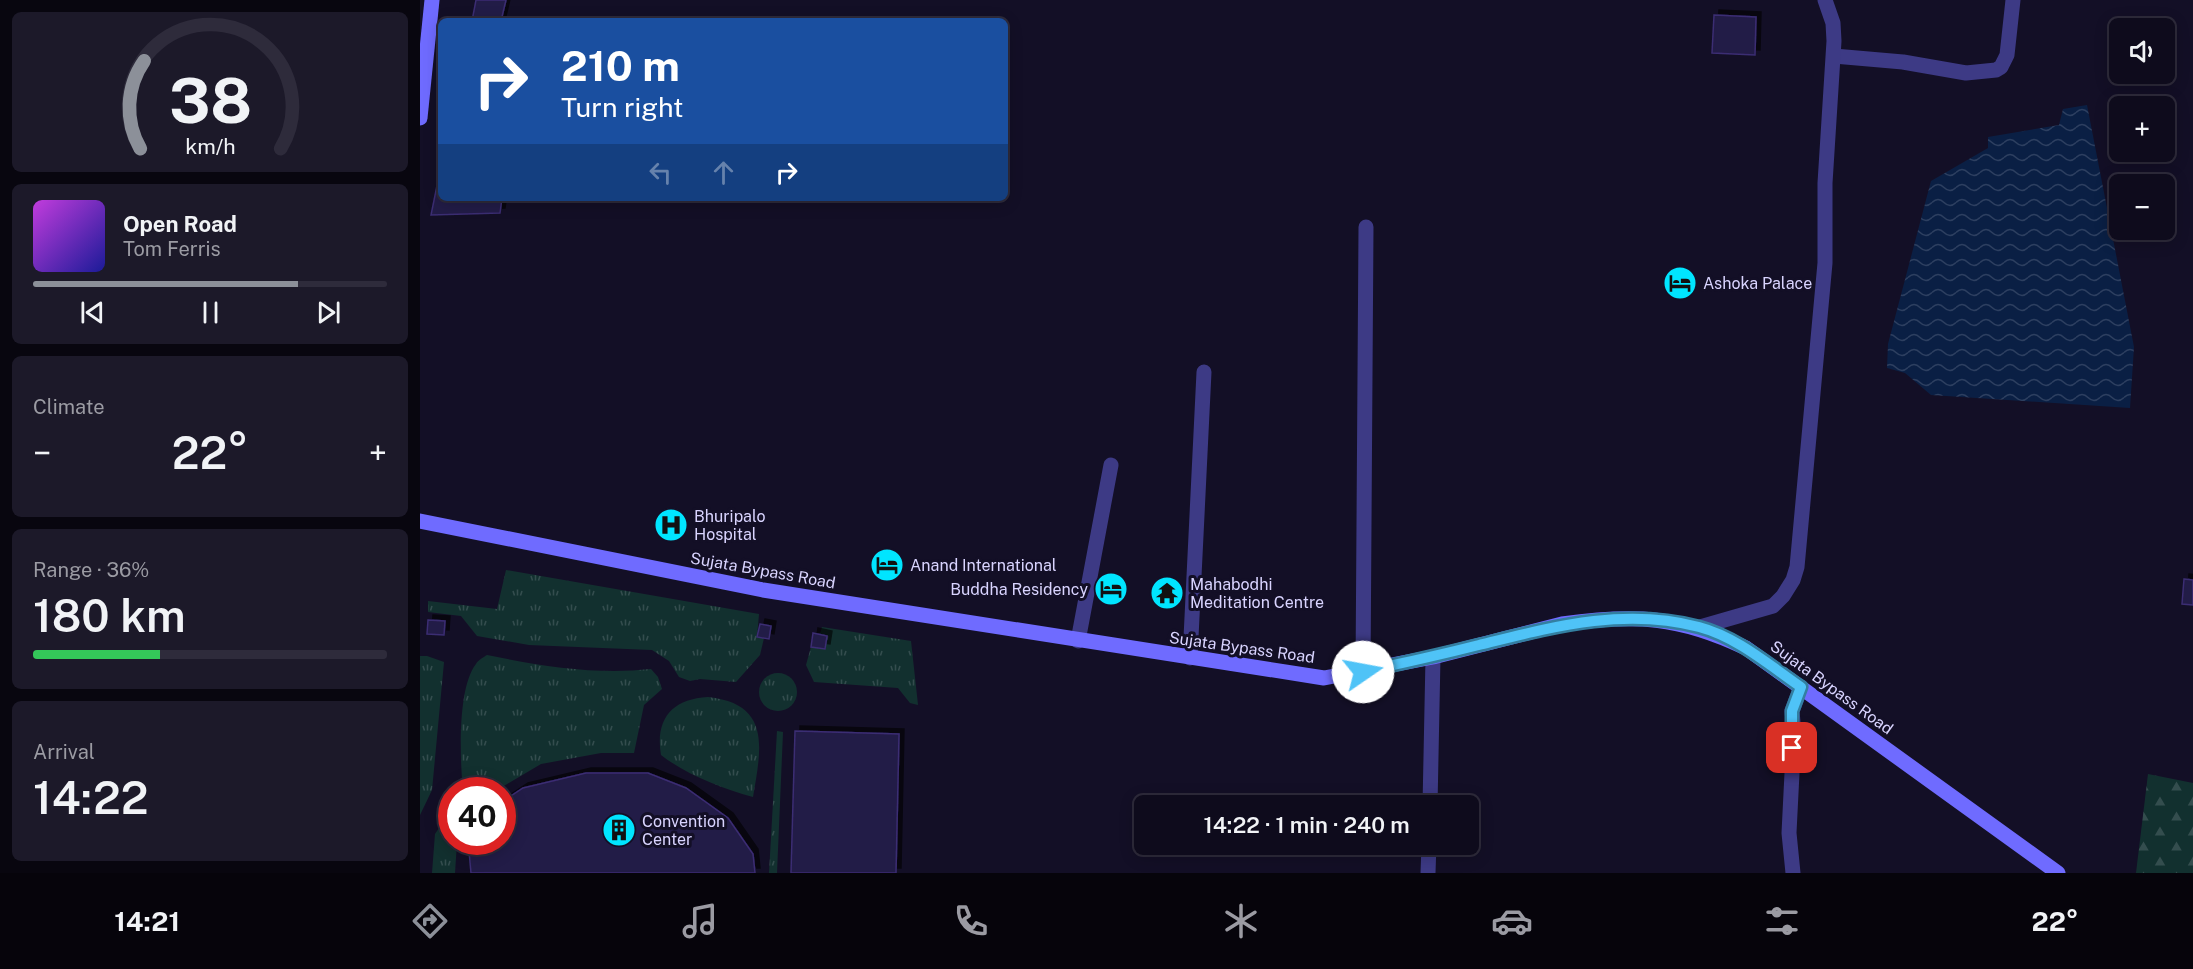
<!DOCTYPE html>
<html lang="en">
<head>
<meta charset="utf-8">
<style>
  body { margin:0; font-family:"Public Sans",sans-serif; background:#1c1929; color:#f1f3f6; height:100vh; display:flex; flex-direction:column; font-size:22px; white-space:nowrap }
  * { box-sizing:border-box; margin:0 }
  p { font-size:20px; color:#9b9ba3 }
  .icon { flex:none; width:33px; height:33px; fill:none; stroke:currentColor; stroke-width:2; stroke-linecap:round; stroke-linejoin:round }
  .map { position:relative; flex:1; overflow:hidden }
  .panel { display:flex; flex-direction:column; gap:12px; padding:12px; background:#08060f; width:420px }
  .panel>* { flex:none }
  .banner { position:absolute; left:18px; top:18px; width:570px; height:183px; border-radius:9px; box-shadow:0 3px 15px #0003,0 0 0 2px #2e2b3b; background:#1a4fa0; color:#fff; overflow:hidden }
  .buttons { position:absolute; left:1689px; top:18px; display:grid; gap:12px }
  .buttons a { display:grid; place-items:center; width:66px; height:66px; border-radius:9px; background:#0e0b1c; box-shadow:0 3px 15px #0003,0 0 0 2px #2e2b3b; font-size:30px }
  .speed { position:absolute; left:18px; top:777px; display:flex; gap:12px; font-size:30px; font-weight:700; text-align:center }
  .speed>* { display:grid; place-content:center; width:78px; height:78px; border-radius:50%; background:#0e0b1c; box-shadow:0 3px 15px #0003,0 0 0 2px #2e2b3b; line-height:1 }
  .speed .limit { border:9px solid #d22; background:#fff; color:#111 }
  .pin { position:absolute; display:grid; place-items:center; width:51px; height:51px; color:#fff; margin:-26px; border-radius:12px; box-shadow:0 3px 9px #0006 }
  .me { position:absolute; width:66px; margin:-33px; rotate:78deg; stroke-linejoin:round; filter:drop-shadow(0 0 4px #0008) }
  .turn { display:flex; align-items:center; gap:21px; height:126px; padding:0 24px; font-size:27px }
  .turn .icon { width:78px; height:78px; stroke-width:2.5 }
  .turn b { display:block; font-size:42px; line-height:51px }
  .lanes { display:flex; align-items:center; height:57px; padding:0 24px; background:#0003; justify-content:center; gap:30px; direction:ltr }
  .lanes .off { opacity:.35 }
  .big { font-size:45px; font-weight:600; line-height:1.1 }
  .panel .widget { flex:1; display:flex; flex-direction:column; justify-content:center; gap:9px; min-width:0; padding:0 21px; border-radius:9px; background:#1c1929 }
  .panel .dial { align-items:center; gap:0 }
  .dial svg { height:156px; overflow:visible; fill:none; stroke:#2e2b3b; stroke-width:7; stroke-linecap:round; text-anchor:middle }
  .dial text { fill:#f1f3f6; stroke:none }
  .song { display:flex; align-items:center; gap:18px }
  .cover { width:72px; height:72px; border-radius:9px; background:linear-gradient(135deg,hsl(290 70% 55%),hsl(240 70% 35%)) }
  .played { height:6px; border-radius:3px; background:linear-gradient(90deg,#8c9099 75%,#2e2b3b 75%) }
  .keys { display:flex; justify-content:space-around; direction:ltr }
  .heat { display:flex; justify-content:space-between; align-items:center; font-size:33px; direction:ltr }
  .charge { height:9px; border-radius:4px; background:linear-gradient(90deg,#34c759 36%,#2e2b3b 0) }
  .trip { position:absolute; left:714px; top:795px; width:345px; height:60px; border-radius:9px; background:#0e0b1c; box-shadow:0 3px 15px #0003,0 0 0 2px #2e2b3b; font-weight:600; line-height:60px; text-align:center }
  .dock { display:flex; height:96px; justify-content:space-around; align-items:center; background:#06040b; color:#9b9ba3 }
  .dock .icon { width:42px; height:42px }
  .dock .on { color:#8c9099 }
  .dock b { font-size:27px; color:#f1f3f6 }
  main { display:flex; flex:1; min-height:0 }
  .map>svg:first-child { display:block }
  .grass { fill:url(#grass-tufts) }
  .forest { fill:url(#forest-firs) }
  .water { fill:url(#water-waves) }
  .building { fill:#241b47; stroke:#3b2d73; stroke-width:1.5; filter:url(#shadow) }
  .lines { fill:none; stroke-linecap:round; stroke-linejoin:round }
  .street { stroke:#3d3a85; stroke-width:15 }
  .secondary { stroke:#6f6bff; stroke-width:15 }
  .route-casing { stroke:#337fa1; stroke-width:15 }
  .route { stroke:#4fc3f7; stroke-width:10 }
  .labels { text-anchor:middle; stroke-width:6; stroke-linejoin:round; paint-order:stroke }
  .poi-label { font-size:16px; fill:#d9d4ff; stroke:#130f26; text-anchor:start }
  .street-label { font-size:16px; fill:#d9d4ff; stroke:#130f26 }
</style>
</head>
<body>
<main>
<section class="panel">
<div class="widget dial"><svg viewBox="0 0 100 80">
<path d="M14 69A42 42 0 1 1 86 69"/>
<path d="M14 69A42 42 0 0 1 16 24" stroke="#8c9099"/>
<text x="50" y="56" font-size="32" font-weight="700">38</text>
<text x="50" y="72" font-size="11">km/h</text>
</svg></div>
<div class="widget">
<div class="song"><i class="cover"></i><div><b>Open Road</b><p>Tom Ferris</p></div></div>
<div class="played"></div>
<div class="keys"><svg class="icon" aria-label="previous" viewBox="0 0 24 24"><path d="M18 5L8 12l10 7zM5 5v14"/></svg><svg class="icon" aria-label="pause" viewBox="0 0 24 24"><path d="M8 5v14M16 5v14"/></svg><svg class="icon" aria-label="next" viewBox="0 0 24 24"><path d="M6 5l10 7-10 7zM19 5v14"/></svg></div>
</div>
<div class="widget"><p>Climate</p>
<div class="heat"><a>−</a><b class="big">22°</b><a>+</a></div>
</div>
<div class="widget"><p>Range · 36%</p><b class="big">180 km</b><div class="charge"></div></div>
<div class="widget"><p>Arrival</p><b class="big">14:22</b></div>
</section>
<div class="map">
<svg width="1773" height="873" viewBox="0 0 1773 873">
  <defs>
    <pattern id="grass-tufts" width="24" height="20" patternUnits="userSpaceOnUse" patternTransform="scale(1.5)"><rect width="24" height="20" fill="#12302f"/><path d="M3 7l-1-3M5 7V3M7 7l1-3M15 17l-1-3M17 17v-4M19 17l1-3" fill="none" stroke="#344d4e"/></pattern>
    <pattern id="forest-firs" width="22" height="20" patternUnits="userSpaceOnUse" patternTransform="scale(1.5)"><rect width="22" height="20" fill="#12302f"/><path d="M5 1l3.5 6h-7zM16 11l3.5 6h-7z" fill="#344d4e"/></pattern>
    <pattern id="water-waves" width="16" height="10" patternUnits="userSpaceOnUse" patternTransform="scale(1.5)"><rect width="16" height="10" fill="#0a1f44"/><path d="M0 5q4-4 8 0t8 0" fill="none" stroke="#2d3f60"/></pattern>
    <filter id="shadow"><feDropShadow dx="5" dy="-5" stdDeviation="0" flood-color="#0009"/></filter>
  </defs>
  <rect width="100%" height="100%" fill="#130f26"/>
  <g class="grass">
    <polygon points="86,570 339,614 337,637 344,638 340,655 316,682 280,679 270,681 259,677 249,661 232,650 109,645 57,636 41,616 8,612 8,601 77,609"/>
    <polygon points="402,627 491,641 498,705 490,703 478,688 394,682 386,665 391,647 405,649 407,636 400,634"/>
    <path d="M67,655C121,666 176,675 231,669L238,677L242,689L224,705L214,753H181L121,764L77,790H43C40,761 37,688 56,664C58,660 64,657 67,655Z"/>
    <polygon points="0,656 7,656 24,662 12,790 0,815"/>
    <circle cx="358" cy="692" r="19"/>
    <path d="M288,697C352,704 341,749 333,797C301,788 267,775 241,755C235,719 252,699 288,697Z"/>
    <polygon points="357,731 363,732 357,873 349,873"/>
    <polygon points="31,820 32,842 37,842 35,873 12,873 15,834 23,822"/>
  </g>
  <polygon class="forest" points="1728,774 1773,783 1773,873 1716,873"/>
  <polygon class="water" points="1667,105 1714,347 1710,408 1511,395 1485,373 1467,368 1468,344 1511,181 1568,148 1568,137 1639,125 1643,109"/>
  <g class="building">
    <polygon points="56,0 86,0 81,21 52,21"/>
    <polygon points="1294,15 1336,17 1335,55 1292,53"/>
    <polygon points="21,166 21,198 82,198 80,213 11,215"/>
    <polygon points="1764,579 1773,580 1773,605 1762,604"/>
    <polygon points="8,620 25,621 24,635 7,634"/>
    <polygon points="340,624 351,626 349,639 337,637"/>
    <polygon points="393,633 407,636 405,649 391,647"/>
    <polygon points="375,731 479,734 476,873 371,873"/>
    <polygon points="166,773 228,773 266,788 308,818 333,854 335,873 51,873 49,851 52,842 82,842 82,802 103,788"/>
  </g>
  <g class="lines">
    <g class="street">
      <polyline points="1414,56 1483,62 1546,73 1576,70 1581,67 1587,55 1593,0"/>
      <polyline points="1280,627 1353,606 1363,596 1373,580 1377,567 1405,263 1405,183 1414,41 1413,23 1405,0"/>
      <polyline points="658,641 691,465"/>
      <polyline points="770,658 784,372"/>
      <polyline points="943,672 946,227"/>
      <polyline points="1010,806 1013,657"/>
      <polyline points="1008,873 1009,844"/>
      <polyline points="1373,873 1369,833 1374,733 1372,711 1381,687"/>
    </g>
    <g class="secondary">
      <polyline points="0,118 12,0"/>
      <path d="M0,521L343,590L904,678L1013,657L1142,624C1215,614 1259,616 1326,648L1638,873"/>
    </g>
  </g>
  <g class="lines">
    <defs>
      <path id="route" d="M943,672C982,663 1020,655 1059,645C1132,627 1204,607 1279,627C1317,637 1349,665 1381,687L1372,711V748"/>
    </defs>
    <use href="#route" class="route-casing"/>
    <use href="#route" class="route"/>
  </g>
  <defs>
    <symbol id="hotel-disc" viewBox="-11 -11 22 22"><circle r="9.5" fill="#00e5ff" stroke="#130f26"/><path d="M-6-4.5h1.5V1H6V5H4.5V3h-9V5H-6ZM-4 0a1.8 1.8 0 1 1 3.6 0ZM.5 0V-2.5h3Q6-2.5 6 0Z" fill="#111"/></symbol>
    <symbol id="hospital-disc" viewBox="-11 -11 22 22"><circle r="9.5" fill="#00e5ff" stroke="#130f26"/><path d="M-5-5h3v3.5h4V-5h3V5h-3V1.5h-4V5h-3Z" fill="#111"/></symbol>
    <symbol id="temple-disc" viewBox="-11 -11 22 22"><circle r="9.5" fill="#00e5ff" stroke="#130f26"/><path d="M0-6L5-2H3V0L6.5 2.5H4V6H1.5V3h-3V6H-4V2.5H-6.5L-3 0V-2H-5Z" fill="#111"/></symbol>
    <symbol id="building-disc" viewBox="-11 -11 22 22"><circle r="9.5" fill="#00e5ff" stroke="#130f26"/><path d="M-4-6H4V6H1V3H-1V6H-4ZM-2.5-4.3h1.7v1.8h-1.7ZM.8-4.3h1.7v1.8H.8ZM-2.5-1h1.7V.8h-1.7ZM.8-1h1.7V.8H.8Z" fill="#111"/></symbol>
  </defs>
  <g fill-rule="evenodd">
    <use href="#hotel-disc" x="1241" y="264" width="38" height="38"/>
    <use href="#hospital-disc" x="232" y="506" width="38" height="38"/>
    <use href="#hotel-disc" x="448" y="546" width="38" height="38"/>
    <use href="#hotel-disc" x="672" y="570" width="38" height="38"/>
    <use href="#temple-disc" x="728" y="574" width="38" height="38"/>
    <use href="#building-disc" x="180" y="811" width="38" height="38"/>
  </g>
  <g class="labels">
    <g class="poi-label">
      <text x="1283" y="289">Ashoka Palace</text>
      <text x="274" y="522">Bhuripalo<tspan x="274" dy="18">Hospital</tspan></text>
      <text x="490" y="571">Anand International</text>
      <text x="770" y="590">Mahabodhi<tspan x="770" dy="18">Meditation Centre</tspan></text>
      <text x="668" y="595" text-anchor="end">Buddha Residency</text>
      <text x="222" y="827">Convention<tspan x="222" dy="18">Center</tspan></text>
    </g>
    <g class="street-label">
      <text transform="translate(343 570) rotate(10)" y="6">Sujata Bypass Road</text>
      <text transform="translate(822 647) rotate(8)" y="6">Sujata Bypass Road</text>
      <text transform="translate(1412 687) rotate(36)" y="6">Sujata Bypass Road</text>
    </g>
  </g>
</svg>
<div class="buttons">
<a><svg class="icon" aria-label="sound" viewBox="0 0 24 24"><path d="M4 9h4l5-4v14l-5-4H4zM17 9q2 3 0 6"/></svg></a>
<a>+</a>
<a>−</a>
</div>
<div class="speed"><div class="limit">40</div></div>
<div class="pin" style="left:1372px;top:748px;background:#d93025"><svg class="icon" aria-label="arrive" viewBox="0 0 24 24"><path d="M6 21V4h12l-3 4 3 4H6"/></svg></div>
<svg class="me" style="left:943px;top:672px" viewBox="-20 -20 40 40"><circle r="19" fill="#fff"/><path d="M0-13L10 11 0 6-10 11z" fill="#4fc3f7"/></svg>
<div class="trip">14:22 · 1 min · 240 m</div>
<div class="banner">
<div class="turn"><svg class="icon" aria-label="right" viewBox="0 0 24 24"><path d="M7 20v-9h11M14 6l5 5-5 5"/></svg><div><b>210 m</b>Turn right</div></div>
<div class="lanes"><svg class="icon off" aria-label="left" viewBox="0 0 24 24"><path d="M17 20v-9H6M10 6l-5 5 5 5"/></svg><svg class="icon off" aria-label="ahead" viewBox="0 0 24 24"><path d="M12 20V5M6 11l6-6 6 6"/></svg><svg class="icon" aria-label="right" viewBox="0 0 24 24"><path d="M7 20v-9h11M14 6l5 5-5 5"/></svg></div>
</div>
</div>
</main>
<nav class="dock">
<b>14:21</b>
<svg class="icon on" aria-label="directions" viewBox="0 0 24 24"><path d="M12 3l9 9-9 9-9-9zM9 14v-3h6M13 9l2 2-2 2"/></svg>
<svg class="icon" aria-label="music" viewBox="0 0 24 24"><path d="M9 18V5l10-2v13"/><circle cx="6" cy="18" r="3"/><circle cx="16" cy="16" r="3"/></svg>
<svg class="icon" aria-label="phone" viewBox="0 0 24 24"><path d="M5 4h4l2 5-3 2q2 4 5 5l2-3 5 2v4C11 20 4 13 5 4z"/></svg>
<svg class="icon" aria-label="climate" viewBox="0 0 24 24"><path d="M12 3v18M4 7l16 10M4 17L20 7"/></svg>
<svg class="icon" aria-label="car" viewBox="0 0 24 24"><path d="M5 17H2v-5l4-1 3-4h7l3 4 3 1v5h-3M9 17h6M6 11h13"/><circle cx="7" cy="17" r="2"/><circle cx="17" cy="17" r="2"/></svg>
<svg class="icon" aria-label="filters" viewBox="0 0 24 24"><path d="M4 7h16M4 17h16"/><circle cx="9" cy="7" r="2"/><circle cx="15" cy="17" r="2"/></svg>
<b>22°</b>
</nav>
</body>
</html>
